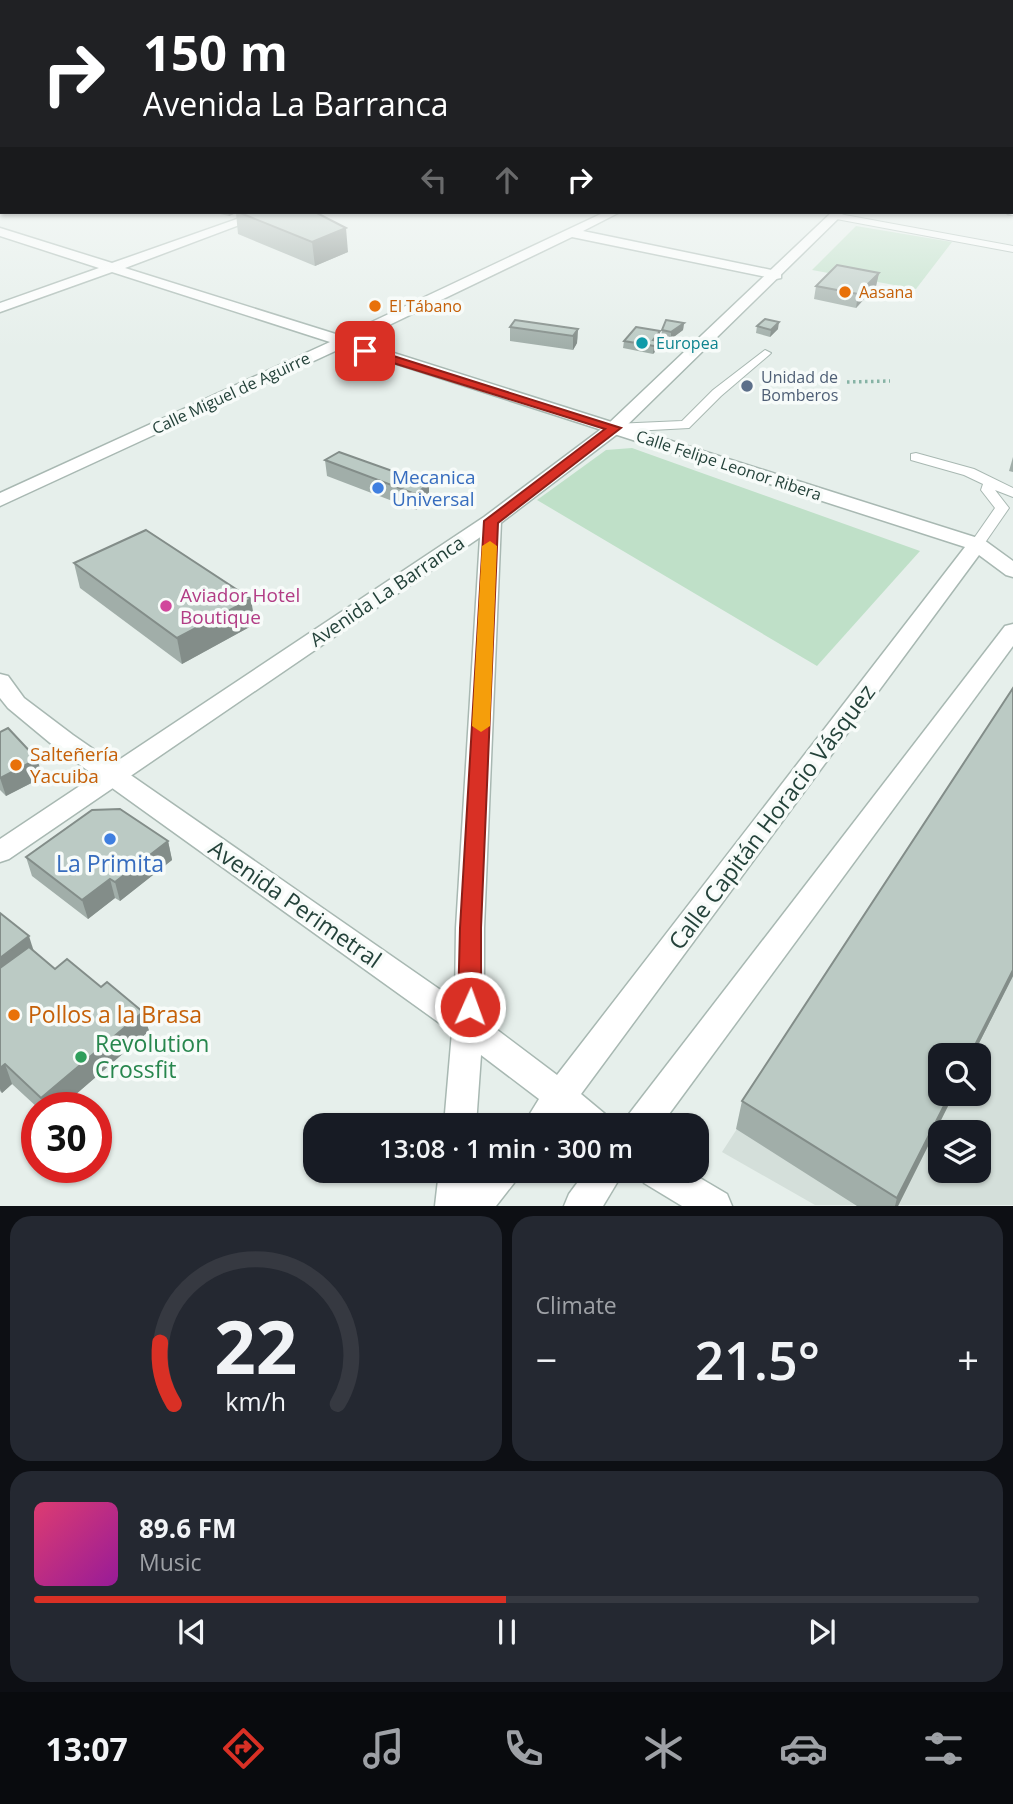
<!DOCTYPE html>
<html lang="en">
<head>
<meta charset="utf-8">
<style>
  body { margin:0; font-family:"Open Sans",sans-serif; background:#242831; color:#f1f3f6; height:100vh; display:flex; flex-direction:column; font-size:26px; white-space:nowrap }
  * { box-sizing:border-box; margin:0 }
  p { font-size:23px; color:#9ea1a6 }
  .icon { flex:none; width:38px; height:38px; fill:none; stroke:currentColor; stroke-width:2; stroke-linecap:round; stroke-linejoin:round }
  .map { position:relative; height:1206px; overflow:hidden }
  .sheet { display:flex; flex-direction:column; gap:10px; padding:10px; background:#0d0f14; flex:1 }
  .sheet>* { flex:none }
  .banner { position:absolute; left:0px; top:0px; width:1013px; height:214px; box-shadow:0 2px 5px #0004; background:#202124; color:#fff; overflow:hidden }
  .controls { position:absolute; left:928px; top:1043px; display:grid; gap:14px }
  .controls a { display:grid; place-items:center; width:63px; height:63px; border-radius:14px; background:#171b24; box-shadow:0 2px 5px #0004; font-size:35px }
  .speed { position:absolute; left:21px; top:1092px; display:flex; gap:14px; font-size:35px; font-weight:700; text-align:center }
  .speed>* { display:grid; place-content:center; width:91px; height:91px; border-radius:50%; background:#171b24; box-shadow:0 2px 5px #0004; line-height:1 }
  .speed .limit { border:10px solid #d22; background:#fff; color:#111 }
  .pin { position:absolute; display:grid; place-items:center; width:60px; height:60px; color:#fff; margin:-30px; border-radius:14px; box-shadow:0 4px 10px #0006 }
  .me { position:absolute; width:77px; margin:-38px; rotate:2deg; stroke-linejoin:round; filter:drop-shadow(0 0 5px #0008) }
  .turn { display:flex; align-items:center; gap:24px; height:147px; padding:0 28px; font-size:32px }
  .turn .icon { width:91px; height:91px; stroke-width:2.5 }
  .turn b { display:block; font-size:49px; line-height:60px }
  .lanes { display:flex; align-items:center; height:66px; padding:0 28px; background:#0003; justify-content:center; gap:35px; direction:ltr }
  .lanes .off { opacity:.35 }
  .big { font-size:52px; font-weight:600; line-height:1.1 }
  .sheet .tile { flex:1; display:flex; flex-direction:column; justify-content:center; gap:10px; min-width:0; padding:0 24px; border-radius:21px; background:#242831 }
  .sheet .dial { align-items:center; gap:0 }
  .dial svg { height:182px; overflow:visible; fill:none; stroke:#363941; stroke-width:7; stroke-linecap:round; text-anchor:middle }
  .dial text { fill:#f1f3f6; stroke:none }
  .song { display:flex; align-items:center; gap:21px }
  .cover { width:84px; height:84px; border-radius:10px; background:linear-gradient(135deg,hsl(340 70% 55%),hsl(300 70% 35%)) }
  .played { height:7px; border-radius:4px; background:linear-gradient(90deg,#d93025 50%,#363941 50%) }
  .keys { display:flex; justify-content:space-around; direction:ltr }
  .heat { display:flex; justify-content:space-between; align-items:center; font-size:38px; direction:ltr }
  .sheet .tiles { flex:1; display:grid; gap:10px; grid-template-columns:1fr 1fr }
  .tile:last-child { grid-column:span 2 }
  .trip { position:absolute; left:303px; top:1113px; width:406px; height:70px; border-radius:21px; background:#171b24; box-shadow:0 2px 5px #0004; font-weight:600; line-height:70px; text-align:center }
  .tab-bar { display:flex; height:112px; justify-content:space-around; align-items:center; background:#090b0e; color:#9ea1a6 }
  .tab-bar .icon { width:49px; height:49px }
  .tab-bar .active { color:#d93025 }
  .tab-bar b { font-size:32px; color:#f1f3f6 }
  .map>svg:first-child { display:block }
  .built { fill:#d4dfda; fill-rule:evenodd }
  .green { fill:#bfe0c8 }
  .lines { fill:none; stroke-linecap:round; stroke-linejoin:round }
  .service-casing { stroke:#a8b8b2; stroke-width:2 }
  .minor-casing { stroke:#a8b8b2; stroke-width:3 }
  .tertiary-casing { stroke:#a8b8b2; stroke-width:3 }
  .path { stroke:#86b3a5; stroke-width:3.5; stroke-dasharray:2.5 3.5; stroke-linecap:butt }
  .service { fill:#fff; fill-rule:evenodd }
  .minor { fill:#fff; fill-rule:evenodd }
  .tertiary { fill:#fff; fill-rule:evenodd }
  .wall { fill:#a1aea9 }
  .shaded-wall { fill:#838d89 }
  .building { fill:#bbcac4; stroke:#838d89; stroke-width:2 }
  .route { fill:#d93025; stroke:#8d1f18; stroke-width:2 }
  .slow { fill:#f59e0b }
  .food-dot { fill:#e8710a; stroke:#f7fbf9; stroke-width:2.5 }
  .culture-dot { fill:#0f9aa8; stroke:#f7fbf9; stroke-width:2.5 }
  .service-dot { fill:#5c6f8a; stroke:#f7fbf9; stroke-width:2.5 }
  .shop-dot { fill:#3f7fe0; stroke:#f7fbf9; stroke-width:2.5 }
  .hotel-dot { fill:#d1479c; stroke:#f7fbf9; stroke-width:2.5 }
  .leisure-dot { fill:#2e9e5b; stroke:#f7fbf9; stroke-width:2.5 }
  .labels { text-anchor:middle; stroke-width:7; stroke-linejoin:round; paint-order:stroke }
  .far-food-label { font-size:16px; fill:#c56008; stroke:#f7fbf9; text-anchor:start }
  .far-culture-label { font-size:16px; fill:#0d838f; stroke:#f7fbf9; text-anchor:start }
  .far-service-label { font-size:16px; fill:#4e5e75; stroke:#f7fbf9; text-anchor:start }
  .far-street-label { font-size:16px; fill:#24423a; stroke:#f7fbf9 }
  .shop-label { font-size:19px; fill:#366cbe; stroke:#f7fbf9; text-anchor:start }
  .street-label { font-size:19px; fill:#24423a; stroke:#f7fbf9 }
  .hotel-label { font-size:19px; fill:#b23c85; stroke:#f7fbf9; text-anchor:start }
  .food-label { font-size:19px; fill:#c56008; stroke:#f7fbf9; text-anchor:start }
  .near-street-label { font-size:23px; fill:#24423a; stroke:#f7fbf9 }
  .near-shop-label { font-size:23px; fill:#366cbe; stroke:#f7fbf9 }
  .near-food-label { font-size:23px; fill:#c56008; stroke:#f7fbf9; text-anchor:start }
  .near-leisure-label { font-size:23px; fill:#27864d; stroke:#f7fbf9; text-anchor:start }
</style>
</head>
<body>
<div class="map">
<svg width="1013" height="1206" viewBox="0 0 1013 1206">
  <rect width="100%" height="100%" fill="#e6efeb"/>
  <path class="built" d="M1013,702V1205H815L722,1152ZM940,1055H978V1094H940ZM940,1132H978V1171H940Z"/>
  <g class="green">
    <polygon points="856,226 952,242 916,289 812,270"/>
    <polygon points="632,448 920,551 817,666 537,500 606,450"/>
  </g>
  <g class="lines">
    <defs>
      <g id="service">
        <polygon points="834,213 1013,246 1013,252 831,218 830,216"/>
        <polygon points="765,350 771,353 769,355 721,396 689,428 614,432 608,428 614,424 682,421 713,390"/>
        <polygon points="916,453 974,469 1013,488 1013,497 995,490 1009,508 982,547 972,547 970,544 995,508 981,490 983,484 964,475 911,460 911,454"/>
      </g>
      <g id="minor">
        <polygon points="0,197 2,197 0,204"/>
        <polygon points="1013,207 1013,215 1008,214 1007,212 1012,212"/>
        <polygon points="257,212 274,212 125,268 342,336 605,212 620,212 583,231 781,272 781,278 776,279 572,237 356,341 984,540 1013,561 1013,577 1006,575 979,555 581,1094 605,1114 609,1125 569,1125 563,1120 559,1125 523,1125 539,1099 481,1055 476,1125 444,1125 452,1032 55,747 8,708 0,698 0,674 8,676 24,698 73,735 455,1000 456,928 481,521 491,515 498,517 501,521 484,928 484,1020 557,1075 965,547 344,347 0,506 0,493 330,342 112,272 0,312 0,303 99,268 0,236 0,228 112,263"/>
        <polygon points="1013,624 1013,646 661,1125 625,1125 629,1114 1005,626"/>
        <polygon points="439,1171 473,1171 472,1180 480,1171 519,1171 514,1183 496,1206 435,1206"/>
        <polygon points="586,1171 624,1171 603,1206 564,1206 569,1194"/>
        <polygon points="639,1171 688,1171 727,1194 732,1206 682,1206 644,1183"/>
      </g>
      <polygon id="tertiary" points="832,212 845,212 620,432 498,525 9,859 0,862 0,839 484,517 608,424"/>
    </defs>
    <use href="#service" class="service-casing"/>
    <use href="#minor" class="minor-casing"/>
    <use href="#tertiary" class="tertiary-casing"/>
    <polyline class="path" points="847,382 890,381"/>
    <use href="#service" class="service"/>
    <use href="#minor" class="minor"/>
    <use href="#tertiary" class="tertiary"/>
  </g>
  <g class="wall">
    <polygon points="212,212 315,212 348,252 315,266 238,234 236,213 229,216"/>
    <polygon points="879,273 876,286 856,308 814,299 816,286"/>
    <polygon points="684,323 683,330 671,339 661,337 662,330"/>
    <polygon points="757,326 778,329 770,337 756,333"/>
    <polygon points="510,327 578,329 577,343 573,350 510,341"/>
    <polygon points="660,331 658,348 653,354 623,348 624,341"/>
    <polygon points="1013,457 1013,472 1009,471"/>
    <polygon points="325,460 429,484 429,500 416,510 327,476"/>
    <polygon points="74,563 255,624 182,664 80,588"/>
    <polygon points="1013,688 1013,976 973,1055 940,1055 940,1094 954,1094 898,1206 857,1206 736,1129 742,1101"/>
    <polygon points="0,732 43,777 6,796 0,790"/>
    <polygon points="168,841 172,860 120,901 115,898 88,919 32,876 26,857"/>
    <polygon points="0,913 34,951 55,969 101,987 143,1012 149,1031 60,1108 38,1108 12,1084 2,1093 0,1091"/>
  </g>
  <g class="shaded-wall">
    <polygon points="228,212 236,212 236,213 229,216"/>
    <polygon points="346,228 348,252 315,266 312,242"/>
    <polygon points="879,273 876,286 856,308 858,294"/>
    <polygon points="779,322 778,329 770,337 771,330"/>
    <polygon points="684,323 683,330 671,339 671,332"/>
    <polygon points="578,329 577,343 573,350 573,336"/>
    <polygon points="660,331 660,338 653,347 653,340"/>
    <polygon points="658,341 658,348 653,354 654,346"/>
    <polygon points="429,484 429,500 416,510 415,494"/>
    <polygon points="251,599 255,624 182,664 177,638"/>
    <polygon points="37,759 43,777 6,796 0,778"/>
    <polygon points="168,841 172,860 120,901 115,882"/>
    <polygon points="110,879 115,898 88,919 82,900"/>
    <polygon points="29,936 35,955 0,982 0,958"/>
    <polygon points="1013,970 1013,976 973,1055 970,1055"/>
    <polygon points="143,1012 149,1031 60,1108 45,1108 41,1098"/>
    <polygon points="5,1064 12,1084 2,1093 0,1089 0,1068"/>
    <polygon points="950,1094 954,1094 898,1206 895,1206 897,1198"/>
  </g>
  <g class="building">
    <polygon points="238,212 315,212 346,228 312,242"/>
    <polygon points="837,265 879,273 858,294 816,286"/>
    <polygon points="765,319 779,322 771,330 757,326"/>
    <polygon points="515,320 578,329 573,336 510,327"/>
    <polygon points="666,320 684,323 671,332 662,330"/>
    <polygon points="636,327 660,331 653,340 658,341 654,346 624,341"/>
    <polygon points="339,452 429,484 415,494 325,460"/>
    <polygon points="146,530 251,599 177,638 74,563"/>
    <polygon points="1013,688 1013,970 970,1055 940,1055 940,1094 950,1094 897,1198 742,1101"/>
    <polygon points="8,728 37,759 0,778 0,732"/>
    <polygon points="120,809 168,841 115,882 110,879 82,900 26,857 92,810"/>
    <polygon points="0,913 29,936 0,958"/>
    <polygon points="29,947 55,969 67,959 101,987 107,982 143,1012 41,1098 5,1064 0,1068 0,968"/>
  </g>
  <linearGradient id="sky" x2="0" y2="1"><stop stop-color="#84bce0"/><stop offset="0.52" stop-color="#f4f8f6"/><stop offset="1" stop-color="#f4f8f6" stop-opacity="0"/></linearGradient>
  <rect width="1013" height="348" fill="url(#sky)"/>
  <polygon class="route" points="365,347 621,428 498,523 481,928 481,1007 478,1014 470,1017 462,1014 458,1007 460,928 484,521 605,429 361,353 361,348"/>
  <polygon class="slow" points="490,541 497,546 490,726 481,732 472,726 482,546"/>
  <g class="food-dot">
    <circle cx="845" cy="292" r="7"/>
    <circle cx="375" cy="306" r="7"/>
    <circle cx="16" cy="765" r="7"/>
    <circle cx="14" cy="1015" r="7"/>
  </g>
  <circle class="culture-dot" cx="642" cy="343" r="7"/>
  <circle class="service-dot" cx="747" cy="386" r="7"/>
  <g class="shop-dot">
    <circle cx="378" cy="488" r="7"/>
    <circle cx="110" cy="839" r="7"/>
  </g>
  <circle class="hotel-dot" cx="166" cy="606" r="7"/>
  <circle class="leisure-dot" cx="81" cy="1057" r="7"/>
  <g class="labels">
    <g class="far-food-label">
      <text x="859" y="298">Aasana</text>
      <text x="389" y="312">El Tábano</text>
    </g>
    <g class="far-culture-label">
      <text x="656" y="349">Europea</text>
    </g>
    <g class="far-service-label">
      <text x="761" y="383">Unidad de<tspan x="761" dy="18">Bomberos</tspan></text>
    </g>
    <g class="far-street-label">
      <text transform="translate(231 393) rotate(-25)" y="6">Calle Miguel de Aguirre</text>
      <text transform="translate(729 465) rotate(18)" y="6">Calle Felipe Leonor Ribera</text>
    </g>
    <g class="shop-label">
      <text x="392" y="484">Mecanica<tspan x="392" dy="22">Universal</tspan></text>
    </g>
    <g class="street-label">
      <text transform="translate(387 591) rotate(-34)" y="7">Avenida La Barranca</text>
    </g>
    <g class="hotel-label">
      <text x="180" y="602">Aviador Hotel<tspan x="180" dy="22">Boutique</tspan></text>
    </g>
    <g class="food-label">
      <text x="30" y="761">Salteñería<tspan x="30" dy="22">Yacuiba</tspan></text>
    </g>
    <g class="near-street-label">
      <text transform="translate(772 817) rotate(-53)" y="8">Calle Capitán Horacio Vásquez</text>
      <text transform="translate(295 904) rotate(35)" y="8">Avenida Perimetral</text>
    </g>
    <g class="near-shop-label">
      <text x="110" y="872">La Primita</text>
    </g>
    <g class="near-food-label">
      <text x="28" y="1023">Pollos a la Brasa</text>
    </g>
    <g class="near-leisure-label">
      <text x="95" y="1052">Revolution<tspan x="95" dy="26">Crossfit</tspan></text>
    </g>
  </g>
</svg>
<div class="controls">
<a><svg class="icon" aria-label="search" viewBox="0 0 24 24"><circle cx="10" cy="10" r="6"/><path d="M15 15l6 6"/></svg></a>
<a><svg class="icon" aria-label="layers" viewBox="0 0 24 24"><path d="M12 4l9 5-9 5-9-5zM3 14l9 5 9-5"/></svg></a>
</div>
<div class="speed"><div class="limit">30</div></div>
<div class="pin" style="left:365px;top:351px;background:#d93025"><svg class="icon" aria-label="arrive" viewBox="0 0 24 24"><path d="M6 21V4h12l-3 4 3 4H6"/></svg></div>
<svg class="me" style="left:470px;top:1007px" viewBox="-20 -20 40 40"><circle r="17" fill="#d93025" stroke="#fff" stroke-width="3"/><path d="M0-11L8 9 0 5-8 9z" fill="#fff"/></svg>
<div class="trip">13:08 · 1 min · 300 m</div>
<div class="banner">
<div class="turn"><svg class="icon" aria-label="right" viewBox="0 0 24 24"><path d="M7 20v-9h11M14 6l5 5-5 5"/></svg><div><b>150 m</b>Avenida La Barranca</div></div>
<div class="lanes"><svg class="icon off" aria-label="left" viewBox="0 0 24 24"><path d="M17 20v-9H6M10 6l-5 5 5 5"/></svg><svg class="icon off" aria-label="ahead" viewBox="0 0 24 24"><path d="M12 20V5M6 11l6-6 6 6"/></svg><svg class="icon" aria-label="right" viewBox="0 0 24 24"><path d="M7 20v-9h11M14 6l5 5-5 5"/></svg></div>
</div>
</div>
<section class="sheet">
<div class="tiles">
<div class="tile dial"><svg viewBox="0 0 100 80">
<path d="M14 69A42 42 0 1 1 86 69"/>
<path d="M14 69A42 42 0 0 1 8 42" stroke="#d93025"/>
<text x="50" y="56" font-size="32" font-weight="700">22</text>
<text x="50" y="72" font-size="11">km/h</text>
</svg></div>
<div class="tile"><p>Climate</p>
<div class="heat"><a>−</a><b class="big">21.5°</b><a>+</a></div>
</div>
<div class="tile">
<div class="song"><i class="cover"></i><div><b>89.6 FM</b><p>Music</p></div></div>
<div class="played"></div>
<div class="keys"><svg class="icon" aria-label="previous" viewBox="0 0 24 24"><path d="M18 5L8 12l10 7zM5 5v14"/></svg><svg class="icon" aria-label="pause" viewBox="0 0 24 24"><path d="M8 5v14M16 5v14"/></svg><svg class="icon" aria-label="next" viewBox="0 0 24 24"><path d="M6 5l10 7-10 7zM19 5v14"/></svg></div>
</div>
</div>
</section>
<nav class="tab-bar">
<b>13:07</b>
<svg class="icon active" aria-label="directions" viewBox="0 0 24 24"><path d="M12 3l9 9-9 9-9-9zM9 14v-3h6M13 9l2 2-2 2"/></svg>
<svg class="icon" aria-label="music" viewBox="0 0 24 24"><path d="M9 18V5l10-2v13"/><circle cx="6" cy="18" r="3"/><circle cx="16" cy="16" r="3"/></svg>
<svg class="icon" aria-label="phone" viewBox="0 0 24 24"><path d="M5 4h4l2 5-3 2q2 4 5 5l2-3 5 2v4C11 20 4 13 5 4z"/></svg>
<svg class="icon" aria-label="climate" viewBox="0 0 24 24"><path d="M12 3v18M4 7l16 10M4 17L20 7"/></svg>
<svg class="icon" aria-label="car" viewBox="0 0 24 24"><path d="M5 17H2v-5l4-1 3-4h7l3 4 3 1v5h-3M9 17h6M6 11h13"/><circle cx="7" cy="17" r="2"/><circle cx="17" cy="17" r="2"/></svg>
<svg class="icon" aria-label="filters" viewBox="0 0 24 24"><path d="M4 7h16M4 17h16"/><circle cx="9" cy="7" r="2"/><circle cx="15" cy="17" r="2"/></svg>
</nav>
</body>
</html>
